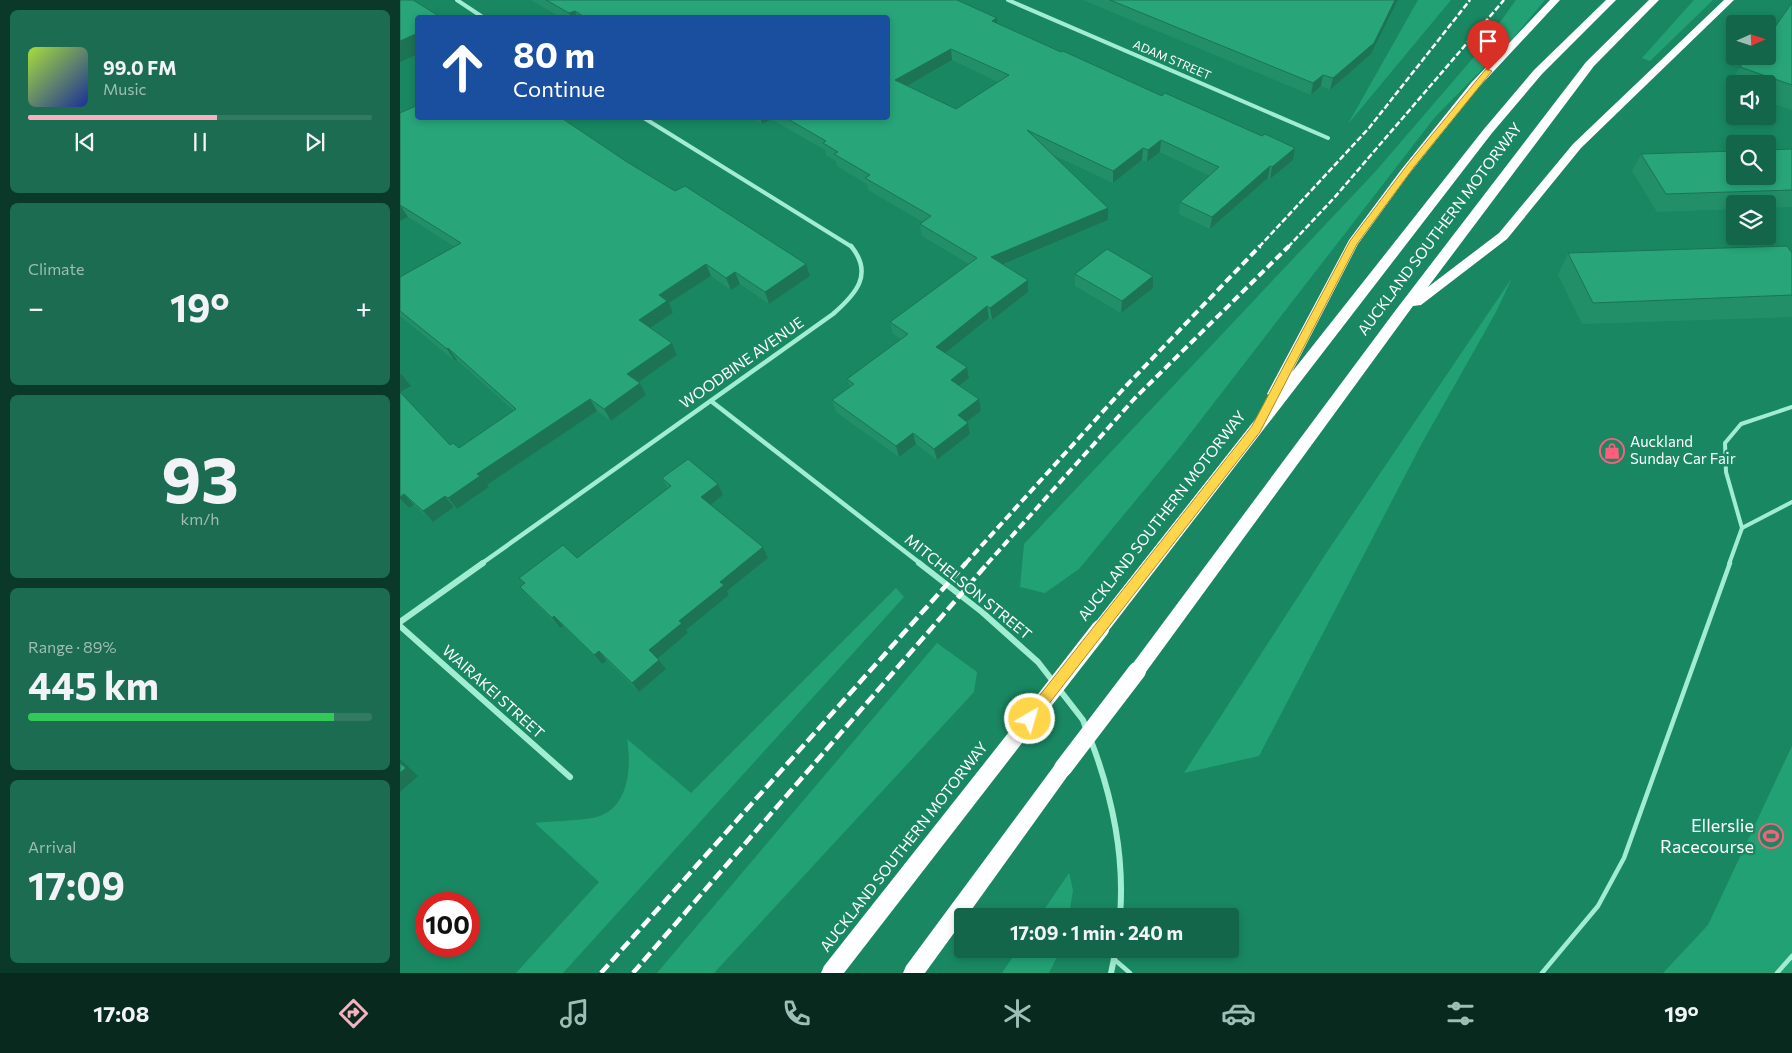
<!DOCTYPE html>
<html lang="en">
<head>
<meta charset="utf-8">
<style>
  body { margin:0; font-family:Commissioner,sans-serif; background:#1c6c51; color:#f1f3f6; height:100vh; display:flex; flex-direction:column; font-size:19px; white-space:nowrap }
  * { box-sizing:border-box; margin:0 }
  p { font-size:16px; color:#9dbdb5 }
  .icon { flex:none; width:28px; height:28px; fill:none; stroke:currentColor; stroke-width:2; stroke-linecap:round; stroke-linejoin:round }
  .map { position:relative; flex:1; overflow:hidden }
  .drawer { display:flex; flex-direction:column; gap:10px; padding:10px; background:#0a3829; width:400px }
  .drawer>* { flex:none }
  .hud { position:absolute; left:15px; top:15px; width:475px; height:105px; border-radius:5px; box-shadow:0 2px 8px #0003; background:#1a4fa0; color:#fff; overflow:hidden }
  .needle { width:32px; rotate:87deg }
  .fabs { position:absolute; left:1326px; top:15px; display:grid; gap:10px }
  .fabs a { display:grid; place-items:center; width:50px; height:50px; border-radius:5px; background:#13664a; box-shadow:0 2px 8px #0003; font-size:25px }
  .speed { position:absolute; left:15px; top:892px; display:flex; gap:10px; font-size:25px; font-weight:700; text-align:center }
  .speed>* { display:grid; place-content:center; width:65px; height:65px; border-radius:50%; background:#13664a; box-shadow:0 2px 8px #0003; line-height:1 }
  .speed .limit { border:8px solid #d22; background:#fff; color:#111 }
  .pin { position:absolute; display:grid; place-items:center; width:42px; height:42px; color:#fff; margin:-51px -21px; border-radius:50% 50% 50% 0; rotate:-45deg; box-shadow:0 0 5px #0007 }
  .pin .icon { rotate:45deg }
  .me { position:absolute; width:55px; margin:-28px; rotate:38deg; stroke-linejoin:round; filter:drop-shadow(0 0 4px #0008) }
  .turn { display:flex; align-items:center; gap:18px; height:105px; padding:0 15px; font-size:22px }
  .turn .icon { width:65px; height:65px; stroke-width:2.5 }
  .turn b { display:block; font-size:35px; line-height:42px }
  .big { font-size:38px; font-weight:700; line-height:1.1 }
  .drawer .widget { flex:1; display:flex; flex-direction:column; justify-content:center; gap:8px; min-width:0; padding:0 18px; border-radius:8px; background:#1c6c51 }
  .drawer .dial { align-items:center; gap:0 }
  .dial b { font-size:65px; line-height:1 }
  .song { display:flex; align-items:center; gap:15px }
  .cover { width:60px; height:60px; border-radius:8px; background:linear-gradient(135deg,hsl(80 70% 55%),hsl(230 70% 35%)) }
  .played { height:5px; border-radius:2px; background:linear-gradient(90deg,#f7b0bf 55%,#327a62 55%) }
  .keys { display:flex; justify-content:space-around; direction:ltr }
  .heat { display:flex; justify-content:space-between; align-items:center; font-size:28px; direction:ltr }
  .charge { height:8px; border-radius:4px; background:linear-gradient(90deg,#34c759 89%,#327a62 0) }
  .trip { position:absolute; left:554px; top:908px; width:285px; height:50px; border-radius:5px; background:#13664a; box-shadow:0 2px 8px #0003; font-weight:700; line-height:50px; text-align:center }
  .tab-bar { display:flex; height:80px; justify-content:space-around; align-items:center; background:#08291e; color:#9dbdb5 }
  .tab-bar .icon { width:35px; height:35px }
  .tab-bar .on { color:#f7b0bf }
  .tab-bar b { font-size:22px; color:#f1f3f6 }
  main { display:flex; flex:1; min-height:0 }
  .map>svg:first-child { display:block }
  .green { fill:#22a174 }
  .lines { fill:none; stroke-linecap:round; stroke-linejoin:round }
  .service-far1 { stroke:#a1edd2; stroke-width:4 }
  .service { stroke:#a1edd2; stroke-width:4.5 }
  .minor-far2 { stroke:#a1edd2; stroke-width:4 }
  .minor-far1 { stroke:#a1edd2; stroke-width:4.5 }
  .minor { stroke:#a1edd2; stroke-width:6 }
  .motorway { fill:#fff; fill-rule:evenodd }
  .rail-far2 { stroke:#fff; stroke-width:2.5; stroke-dasharray:6 2.5; stroke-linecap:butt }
  .rail-far1 { stroke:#fff; stroke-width:4; stroke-dasharray:8 4; stroke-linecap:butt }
  .rail { stroke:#fff; stroke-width:4.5; stroke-dasharray:11 4.5; stroke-linecap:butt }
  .motorway-bridge { stroke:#fff; stroke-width:18 }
  .wall { fill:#228f69; fill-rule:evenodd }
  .shaded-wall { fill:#1c7455 }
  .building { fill:#28a67a; stroke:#1c7455; fill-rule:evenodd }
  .route { fill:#ffd54a; stroke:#a68a30 }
  .labels { text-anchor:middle; stroke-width:5; stroke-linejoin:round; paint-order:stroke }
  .far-street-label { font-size:12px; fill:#fff; stroke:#198862 }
  .street-label { font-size:15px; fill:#fff; stroke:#198862 }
  .poi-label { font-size:15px; fill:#fff; stroke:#198862; text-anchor:start }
  .near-poi-label { font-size:18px; fill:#fff; stroke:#198862; text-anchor:end }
</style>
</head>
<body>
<main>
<section class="drawer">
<div class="widget">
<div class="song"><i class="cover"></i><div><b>99.0 FM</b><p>Music</p></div></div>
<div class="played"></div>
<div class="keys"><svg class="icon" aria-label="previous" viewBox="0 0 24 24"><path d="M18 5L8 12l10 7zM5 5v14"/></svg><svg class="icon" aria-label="pause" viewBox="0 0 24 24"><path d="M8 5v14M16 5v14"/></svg><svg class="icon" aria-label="next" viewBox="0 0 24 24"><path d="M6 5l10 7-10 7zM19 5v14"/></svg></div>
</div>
<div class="widget"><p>Climate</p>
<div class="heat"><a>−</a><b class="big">19°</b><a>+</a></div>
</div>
<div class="widget dial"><b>93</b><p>km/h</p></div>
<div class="widget"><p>Range · 89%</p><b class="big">445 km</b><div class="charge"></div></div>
<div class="widget"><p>Arrival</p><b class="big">17:09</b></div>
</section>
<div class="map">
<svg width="1392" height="973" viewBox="0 0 1392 973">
  <rect width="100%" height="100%" fill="#198862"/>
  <g class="green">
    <polygon points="1018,0 1051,0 948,124"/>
    <polygon points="1116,0 1145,0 1114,37 1035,117 779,448 679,569 645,593 620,587 624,544 975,172 1080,50"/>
    <polygon points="1294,0 1313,0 1250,61 1242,58"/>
    <polygon points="1112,278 1096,312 1022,443 859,756 784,773 927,552"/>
    <path d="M496,588L504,597L163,973H116L199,882L135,823C154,821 174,821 193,818C229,811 232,767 227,739L291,793Z"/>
    <polygon points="537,643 577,672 574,692 314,973 257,973"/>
    <polygon points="1392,746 1392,973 1263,973 1308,925"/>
    <polygon points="669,873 673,890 669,916 640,916"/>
    <polygon points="618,949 661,949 649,973 602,973"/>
  </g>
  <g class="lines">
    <g class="service-far1">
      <polyline points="1342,528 1392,502"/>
      <polyline points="1329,564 1342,528 1326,472 1325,443 1341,424 1392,407"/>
    </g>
    <g class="service">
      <polyline points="715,960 730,973"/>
      <polyline points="1142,973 1198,906 1224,858 1330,563"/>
      <polyline points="1377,973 1392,956"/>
    </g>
    <g class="minor-far2">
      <polyline points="57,0 84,18"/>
      <polyline points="608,0 928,138"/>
      <polyline points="244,118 452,247"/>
    </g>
    <g class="minor-far1">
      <polyline points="311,401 521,564"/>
      <path d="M81,564L433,314C456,294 474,274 451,246"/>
    </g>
    <g class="minor">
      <polyline points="519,563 582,612 638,662 683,720 687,731"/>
      <polyline points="0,622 83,563"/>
      <polyline points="0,626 170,777"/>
      <path d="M690,738C712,795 725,854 720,916"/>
      <polyline points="711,973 716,949"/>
    </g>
    <g class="motorway">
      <polygon points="1150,0 1160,0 1079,87 1009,174 958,244 892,372 1084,129 1134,70 1206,0 1216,0 1142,74 1092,133 706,634 700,636 694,634 692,629 694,624 872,398 867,394 949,240 1001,170 1071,83"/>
      <polygon points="1249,0 1259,0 1194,66 1028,287 1099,233 1173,144 1324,0 1334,0 1181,148 1107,239 1021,305 1013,306 743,676 737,679 731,676 728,671 731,666 995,311 1186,62"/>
      <polygon points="630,711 636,713 639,719 636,725 444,973 421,973 424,966 624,713"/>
      <polygon points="663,759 669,762 672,768 669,774 567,916 562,916 562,922 525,973 503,973 506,966 657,762"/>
    </g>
    <g class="rail-far2">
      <polyline points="859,247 969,128 1070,0"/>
      <polyline points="888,247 934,198 1104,0"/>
    </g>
    <g class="rail-far1">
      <polyline points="565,564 726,386 860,246"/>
      <polyline points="587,564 735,398 889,246"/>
    </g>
    <g class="rail">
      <polyline points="201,973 566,563"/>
      <polyline points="233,973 588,563"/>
    </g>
    <g class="motorway-bridge">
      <polyline points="630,719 700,629"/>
      <polyline points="663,768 737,671"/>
    </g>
  </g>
  <g class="wall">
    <path d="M131,0H557L597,23L661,52L762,96L862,136L895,148L893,160L870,179L868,178L810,229L779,214L780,202L810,176L760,152L747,162L742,160L713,183L651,154L708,208V220L603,265L628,292L592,320L589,318L546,353L567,367L569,378L560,386L579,399L581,411L567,422L568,423L570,434L537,460L516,444L499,457L436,412L432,400L450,387L447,379L501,339L493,334L490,322L569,264L522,236L520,224L523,222L468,190L467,184L437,166L436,161L426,155L425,150L371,119L362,124L351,118H488V18H162ZM552,60L598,82L556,109L508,86Z"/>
    <polygon points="683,0 998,0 971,54 930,90 921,86 911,95"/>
    <polygon points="1392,3 1392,110 1368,102 1368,84 1335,84 1335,91 1328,88 1340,67 1370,34"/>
    <polygon points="0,113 18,118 166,118 168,122 227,162 410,276 369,304 340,284 331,290 311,276 269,303 273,313 250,328 272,343 277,355 238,382 240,383 246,395 211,421 197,411 87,485 89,487 57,509 54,507 33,522 14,505 9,508 0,500 0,392 50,445 59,448 114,411 57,360 55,361 0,316 0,277 55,247 8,217 0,221"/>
    <polygon points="1392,149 1392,207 1368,208 1368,204 1335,204 1335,209 1257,212 1232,171 1241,154"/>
    <polygon points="1168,253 1392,253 1392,317 1182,324 1158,275"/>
    <polygon points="675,274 753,288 721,313 675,286"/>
    <polygon points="262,478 318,484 323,495 311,505 363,547 368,558 327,591 329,595 286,630 288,633 258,659 266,669 239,692 207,661 202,664 163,626 160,628 129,597 120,587 124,583 119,578 177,558 268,489"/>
  </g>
  <g class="shaded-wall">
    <polygon points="995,0 998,0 971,54 930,90 933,78"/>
    <polygon points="175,11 178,18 171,18 169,13"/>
    <polygon points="597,18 598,30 592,21"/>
    <polygon points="18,33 18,54 0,62 0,41"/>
    <polygon points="551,49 552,60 497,92 495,80"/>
    <polygon points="923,75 921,86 911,95 913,83"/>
    <polygon points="360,118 370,118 371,119 362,124"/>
    <polygon points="761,140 760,152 747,162 748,150"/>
    <polygon points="743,148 742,160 713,183 713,171"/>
    <polygon points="895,148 893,160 870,179 872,167"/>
    <polygon points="870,166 868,178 810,229 812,217"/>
    <polygon points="0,205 8,217 0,221"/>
    <polygon points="708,208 708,220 592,269 591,257"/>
    <polygon points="306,264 311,276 269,303 273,313 244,332 239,320 259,295"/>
    <polygon points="406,264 410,276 369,304 365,292"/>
    <polygon points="335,272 340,284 331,290 326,278"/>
    <polygon points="753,276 753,288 721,313 722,301"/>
    <polygon points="628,280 628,292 592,320 590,308"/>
    <polygon points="587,306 589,318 538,359 536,347"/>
    <polygon points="272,343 277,355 233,386 227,374"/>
    <polygon points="48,348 57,360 55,361 47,349"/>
    <polygon points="567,367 569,378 553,391 551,380"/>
    <polygon points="1,374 11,386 0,392 0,375"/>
    <polygon points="240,383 246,395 211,421 204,409"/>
    <polygon points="190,399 197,411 87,485 89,487 57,509 48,498 77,474"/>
    <polygon points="579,399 581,411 560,427 558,415"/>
    <polygon points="568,423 570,434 537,460 534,449"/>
    <polygon points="513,433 516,444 499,457 496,446"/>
    <polygon points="318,484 323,495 307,508 301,497"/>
    <polygon points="4,494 14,505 9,508 0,499 0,497"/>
    <polygon points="45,496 54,507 33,522 23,511"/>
    <polygon points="363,547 368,558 327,591 329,595 286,630 288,633 256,660 249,650 320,582"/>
    <polygon points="154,616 163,626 160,628 152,618"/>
    <polygon points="199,651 207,661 202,664 194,655"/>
    <polygon points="259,660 266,669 239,692 232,683"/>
    <polygon points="0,759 18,776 0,792"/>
  </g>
  <g class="building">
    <polygon points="0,0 13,0 42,18 18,18 18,33 0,41"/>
    <path d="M146,0H557L597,18L592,21L661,52L663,51L762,96L765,93L862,136L865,134L895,148L872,167L870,166L812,217L780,202L819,167L761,140L748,150L743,148L713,171L627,130L708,208L591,257L628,280L590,308L587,306L536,347L567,367L551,380L579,399L558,415L568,423L534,449L513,433L496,446L432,400L454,384L447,379L508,334L490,322L577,258L520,224L531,216L465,178L470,175L434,154L438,152L423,143L426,141L386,118H488V18H186L175,11L169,13ZM551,49L609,75L556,109L495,80Z"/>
    <polygon points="710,0 995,0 974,43 933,78 923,75 913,83"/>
    <polygon points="1392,3 1392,85 1340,67 1348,56 1368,56 1368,33 1370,34"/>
    <polygon points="18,105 18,118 165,118 163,119 227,162 275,191 285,186 406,264 365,292 335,272 326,278 306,264 259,295 267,301 239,320 272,343 227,374 240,383 204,409 190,399 77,474 80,476 48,498 45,496 23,511 4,494 0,497 0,392 50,445 53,443 59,448 116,409 48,348 47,349 0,311 0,277 61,243 0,205 0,113"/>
    <polygon points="1392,149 1392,190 1266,194 1241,154 1335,151 1335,176 1368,176 1368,150"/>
    <polygon points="1387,246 1392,253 1392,295 1193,303 1168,253"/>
    <polygon points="707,249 753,276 722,301 675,274"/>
    <polygon points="288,459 318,484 301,497 363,547 320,582 324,585 279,621 282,623 249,650 259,660 232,683 199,651 194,655 154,616 152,618 120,587 125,583 119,578 163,545 177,558 271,486 262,478"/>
    <polygon points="0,763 6,768 0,773"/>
  </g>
  <polygon class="route" points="1086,69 1092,71 1014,167 957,244 860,432 634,723 630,725 625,723 623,719 625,714 852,426 950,241 1008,164"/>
  <defs>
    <symbol id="shop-ring" viewBox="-11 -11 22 22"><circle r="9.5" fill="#198862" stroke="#ff5d7b" stroke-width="1.5"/><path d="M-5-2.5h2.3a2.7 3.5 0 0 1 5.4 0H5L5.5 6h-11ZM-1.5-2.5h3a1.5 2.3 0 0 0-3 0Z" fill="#ff5d7b"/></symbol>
    <symbol id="stadium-ring" viewBox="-11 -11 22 22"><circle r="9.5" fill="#198862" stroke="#ff5d7b" stroke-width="1.5"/><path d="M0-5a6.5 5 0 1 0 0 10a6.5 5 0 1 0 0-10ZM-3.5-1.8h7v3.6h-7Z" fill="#ff5d7b"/></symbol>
  </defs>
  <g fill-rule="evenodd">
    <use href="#shop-ring" x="1198" y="437" width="28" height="28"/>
    <use href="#stadium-ring" x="1357" y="822" width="28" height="28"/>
  </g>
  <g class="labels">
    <g class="far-street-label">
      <text transform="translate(772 60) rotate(23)" y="4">ADAM STREET</text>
    </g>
    <g class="street-label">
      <text transform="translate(1040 229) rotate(-53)" y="5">AUCKLAND SOUTHERN MOTORWAY</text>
      <text transform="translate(342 363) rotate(-35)" y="5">WOODBINE AVENUE</text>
      <text transform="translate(762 516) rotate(-52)" y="5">AUCKLAND SOUTHERN MOTORWAY</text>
      <text transform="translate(568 587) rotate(39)" y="5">MITCHELSON STREET</text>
      <text transform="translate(93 692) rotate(42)" y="5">WAIRAKEI STREET</text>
      <text transform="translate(504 847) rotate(-52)" y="5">AUCKLAND SOUTHERN MOTORWAY</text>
    </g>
    <g class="poi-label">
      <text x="1230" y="447">Auckland<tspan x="1230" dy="17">Sunday Car Fair</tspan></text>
    </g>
    <g class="near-poi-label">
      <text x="1354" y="832">Ellerslie<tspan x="1354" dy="21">Racecourse</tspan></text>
    </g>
  </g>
</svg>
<div class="fabs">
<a><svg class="needle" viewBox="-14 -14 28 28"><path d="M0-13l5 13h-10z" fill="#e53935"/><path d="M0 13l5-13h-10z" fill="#9dbdb5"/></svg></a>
<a><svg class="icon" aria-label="sound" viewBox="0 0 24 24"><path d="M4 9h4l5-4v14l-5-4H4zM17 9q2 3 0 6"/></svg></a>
<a><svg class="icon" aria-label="search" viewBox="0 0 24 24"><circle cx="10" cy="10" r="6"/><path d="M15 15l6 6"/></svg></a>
<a><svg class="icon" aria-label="layers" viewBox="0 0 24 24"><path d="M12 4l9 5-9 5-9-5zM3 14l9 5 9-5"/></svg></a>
</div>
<div class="speed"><div class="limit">100</div></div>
<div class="pin" style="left:1088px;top:71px;background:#d93025"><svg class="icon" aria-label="arrive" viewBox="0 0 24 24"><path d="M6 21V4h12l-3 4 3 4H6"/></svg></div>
<svg class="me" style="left:630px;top:719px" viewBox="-20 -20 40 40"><circle r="17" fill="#ffd54a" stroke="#fff" stroke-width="3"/><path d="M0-11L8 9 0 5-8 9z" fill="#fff"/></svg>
<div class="trip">17:09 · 1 min · 240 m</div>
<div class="hud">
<div class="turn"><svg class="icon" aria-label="ahead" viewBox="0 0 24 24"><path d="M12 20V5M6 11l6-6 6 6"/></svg><div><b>80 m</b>Continue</div></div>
</div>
</div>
</main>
<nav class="tab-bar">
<b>17:08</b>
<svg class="icon on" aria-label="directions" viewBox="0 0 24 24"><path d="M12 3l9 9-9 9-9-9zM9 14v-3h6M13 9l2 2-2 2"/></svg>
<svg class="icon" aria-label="music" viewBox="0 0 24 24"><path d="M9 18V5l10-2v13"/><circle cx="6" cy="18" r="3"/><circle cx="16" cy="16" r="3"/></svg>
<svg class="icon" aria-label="phone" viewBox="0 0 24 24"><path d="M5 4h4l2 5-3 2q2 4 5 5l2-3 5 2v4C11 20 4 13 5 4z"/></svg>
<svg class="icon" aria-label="climate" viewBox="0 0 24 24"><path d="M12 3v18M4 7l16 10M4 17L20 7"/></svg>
<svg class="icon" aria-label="car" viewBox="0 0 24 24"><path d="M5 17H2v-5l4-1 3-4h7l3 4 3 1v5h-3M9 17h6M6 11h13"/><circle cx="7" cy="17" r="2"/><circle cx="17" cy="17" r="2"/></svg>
<svg class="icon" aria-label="filters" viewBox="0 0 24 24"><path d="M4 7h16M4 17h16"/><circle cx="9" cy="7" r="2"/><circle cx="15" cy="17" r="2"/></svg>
<b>19°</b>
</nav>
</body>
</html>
